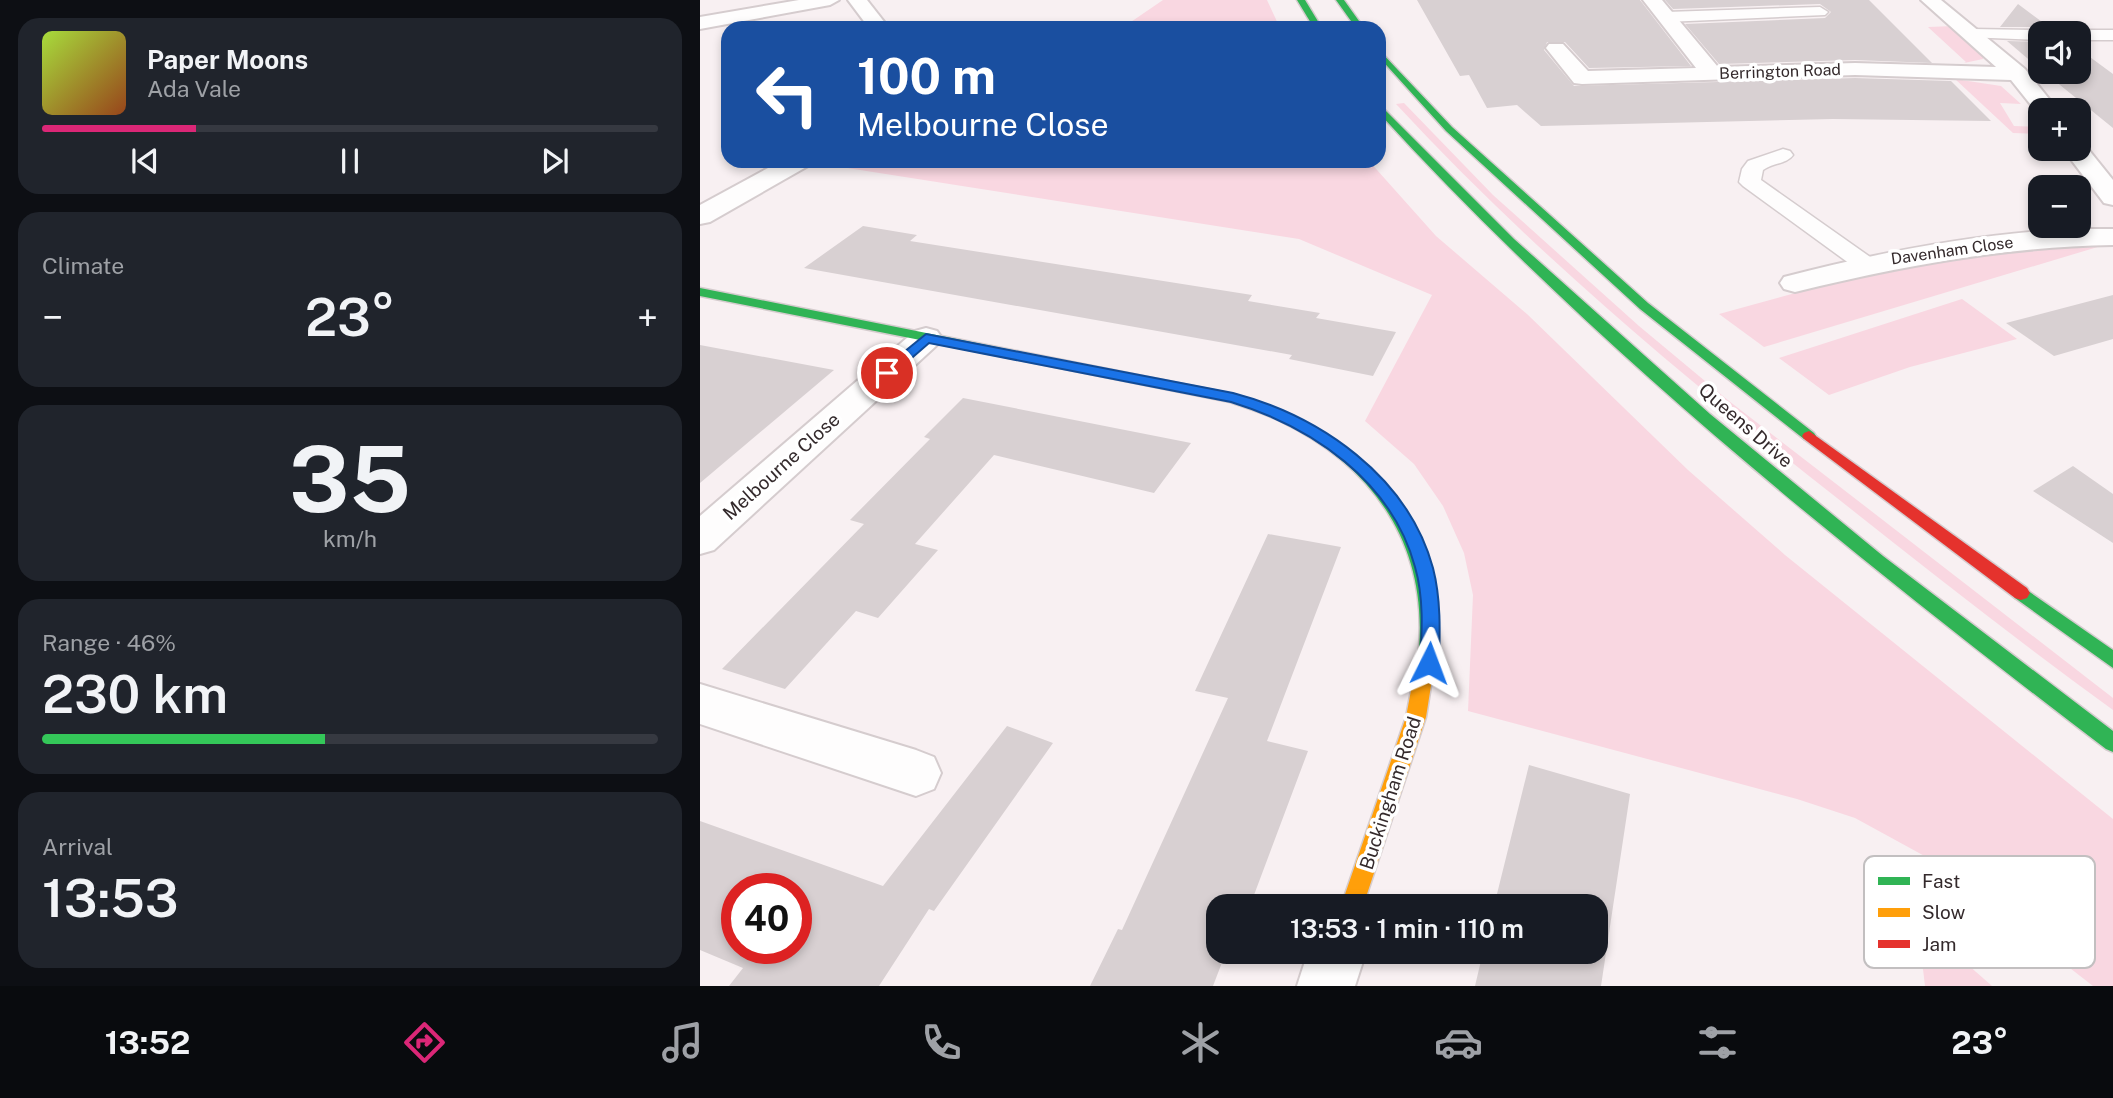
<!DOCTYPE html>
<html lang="en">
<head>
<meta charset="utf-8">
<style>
  body { margin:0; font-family:"Public Sans",sans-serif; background:#20242c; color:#f1f3f6; height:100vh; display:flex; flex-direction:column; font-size:26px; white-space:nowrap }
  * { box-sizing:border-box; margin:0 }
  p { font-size:23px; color:#9ea1a6 }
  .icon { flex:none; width:38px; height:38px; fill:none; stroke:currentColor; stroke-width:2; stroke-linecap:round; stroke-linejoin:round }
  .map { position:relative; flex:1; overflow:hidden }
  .details { display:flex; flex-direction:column; gap:18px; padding:18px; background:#0d0f14; width:700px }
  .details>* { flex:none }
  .guide { position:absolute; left:21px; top:21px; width:665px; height:147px; border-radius:21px; box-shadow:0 4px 10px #0003; background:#1a4fa0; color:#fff; overflow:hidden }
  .tools { position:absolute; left:1328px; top:21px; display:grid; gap:14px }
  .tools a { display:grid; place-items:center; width:63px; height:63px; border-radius:14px; background:#171b24; box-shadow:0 4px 10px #0003; font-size:35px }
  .speed { position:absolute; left:21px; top:873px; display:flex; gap:14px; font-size:35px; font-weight:700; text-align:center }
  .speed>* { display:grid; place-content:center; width:91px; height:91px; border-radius:50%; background:#171b24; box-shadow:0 4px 10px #0003; line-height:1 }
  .speed .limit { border:10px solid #d22; background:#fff; color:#111 }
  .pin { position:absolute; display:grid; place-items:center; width:60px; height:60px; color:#fff; margin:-30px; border:4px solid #fff; border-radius:50%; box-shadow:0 2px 7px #0007 }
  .me { position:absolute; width:77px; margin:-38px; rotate:3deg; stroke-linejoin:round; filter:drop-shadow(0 0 5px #0008) }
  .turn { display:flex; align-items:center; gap:24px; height:147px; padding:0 21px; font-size:32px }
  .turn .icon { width:91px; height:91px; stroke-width:2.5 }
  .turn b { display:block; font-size:49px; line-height:60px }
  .big { font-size:52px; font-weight:600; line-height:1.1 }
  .details .card { flex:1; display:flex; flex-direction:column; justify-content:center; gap:10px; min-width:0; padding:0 24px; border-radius:21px; background:#20242c }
  .details .dial { align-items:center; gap:0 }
  .dial b { font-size:91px; line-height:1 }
  .song { display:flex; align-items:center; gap:21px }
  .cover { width:84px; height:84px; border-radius:10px; background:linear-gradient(135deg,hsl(80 70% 55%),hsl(20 70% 35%)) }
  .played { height:7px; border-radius:4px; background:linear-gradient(90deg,#db2777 25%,#363941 25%) }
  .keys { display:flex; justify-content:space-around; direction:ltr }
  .heat { display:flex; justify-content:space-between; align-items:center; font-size:38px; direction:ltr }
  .charge { height:10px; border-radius:5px; background:linear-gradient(90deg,#34c759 46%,#363941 0) }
  .trip { position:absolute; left:506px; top:894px; width:402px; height:70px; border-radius:21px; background:#171b24; box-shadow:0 4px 10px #0003; font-weight:600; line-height:70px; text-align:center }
  .menu { display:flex; height:112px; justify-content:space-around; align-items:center; background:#090b0e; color:#9ea1a6 }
  .menu .icon { width:49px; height:49px }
  .menu .selected { color:#db2777 }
  .menu b { font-size:32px; color:#f1f3f6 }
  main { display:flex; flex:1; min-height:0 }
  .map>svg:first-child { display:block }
  .green { fill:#f9d7e1 }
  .building { fill:#d8d0d2; fill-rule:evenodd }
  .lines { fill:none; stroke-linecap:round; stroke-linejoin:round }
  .lane-casing { stroke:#d5ccce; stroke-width:3 }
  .street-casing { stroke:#d5ccce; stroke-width:4 }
  .fast-casing { stroke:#d5ccce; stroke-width:3 }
  .slow-casing { stroke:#d5ccce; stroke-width:3 }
  .jam-casing { stroke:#d5ccce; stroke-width:3 }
  .lane { fill:#fefdfd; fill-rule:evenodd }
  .street { fill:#fefdfd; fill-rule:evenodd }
  .fast { fill:#30b455; fill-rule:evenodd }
  .slow { fill:#ff9f0a; fill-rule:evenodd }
  .jam { fill:#e5322d; fill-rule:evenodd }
  .route { fill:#1a73e8; stroke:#114b97; stroke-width:2 }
  .labels { text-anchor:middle; stroke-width:7; stroke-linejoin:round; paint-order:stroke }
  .far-street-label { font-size:16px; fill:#342a2c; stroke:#fff }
  .street-label { font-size:19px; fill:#342a2c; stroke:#fff }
  .key { fill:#fff; stroke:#c2bfc0; stroke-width:2 }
  .key-label { font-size:19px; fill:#342a2c }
</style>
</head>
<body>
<main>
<section class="details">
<div class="card">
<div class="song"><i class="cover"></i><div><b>Paper Moons</b><p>Ada Vale</p></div></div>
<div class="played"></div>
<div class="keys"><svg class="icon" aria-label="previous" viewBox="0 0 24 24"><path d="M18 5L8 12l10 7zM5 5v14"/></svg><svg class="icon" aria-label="pause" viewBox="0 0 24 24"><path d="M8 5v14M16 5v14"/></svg><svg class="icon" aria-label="next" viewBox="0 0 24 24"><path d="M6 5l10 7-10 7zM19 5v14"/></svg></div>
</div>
<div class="card"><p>Climate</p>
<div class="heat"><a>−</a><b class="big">23°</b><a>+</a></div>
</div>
<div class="card dial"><b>35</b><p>km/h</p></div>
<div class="card"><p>Range · 46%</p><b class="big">230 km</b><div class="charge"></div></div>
<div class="card"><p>Arrival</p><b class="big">13:53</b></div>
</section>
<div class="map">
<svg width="1413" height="986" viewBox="0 0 1413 986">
  <rect width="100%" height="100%" fill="#f8f0f2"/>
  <g class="green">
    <polygon points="463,0 567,0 580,28 422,28"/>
    <polygon points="1254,26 1283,55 1283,59 1264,63 1266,62 1228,27"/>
    <polygon points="1255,79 1301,86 1321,104 1300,103 1314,126 1337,127 1340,134 1313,133"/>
    <path d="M704,103L793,195L939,326L1029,401L1413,698V710C1319,642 1228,570 1137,498C982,376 830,249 696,104Z"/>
    <polygon points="111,161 669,161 736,236 827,314 988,470 1085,555 1413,819 1413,986 1393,986 1230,859 1155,818 1097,799 768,711 773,595 764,553 743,506 714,464 665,421 732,295 599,239 109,162"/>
    <polygon points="1372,246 1401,246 1064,347 1019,314 1125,285 1254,257"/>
    <polygon points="1262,299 1317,339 1210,367 1129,395 1079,358"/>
    <polygon points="1217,920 1292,986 1225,986"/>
  </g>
  <g class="building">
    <polygon points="717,0 940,0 991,66 889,68 865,42 847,42 844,50 874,86 1155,78 1251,81 1291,121 1133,119 841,126 817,105 787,108 769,75 760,76"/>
    <polygon points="965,0 1169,0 1232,63 1155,60 1019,64 985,24 1125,18 1131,12 1120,4 973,9"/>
    <polygon points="1318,4 1357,33 1349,33 1340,27 1300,27"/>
    <polygon points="1307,41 1340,42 1340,69"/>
    <polygon points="1379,49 1413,74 1413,128 1344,72 1379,72"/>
    <polygon points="163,226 217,235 210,241 552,295 548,301 620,313 616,318 696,332 673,376 589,359 592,355 104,268"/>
    <polygon points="1413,295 1413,339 1354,356 1306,323"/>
    <polygon points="0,345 134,370 0,483"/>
    <polygon points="263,398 491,443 454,493 294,455 215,544 238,550 178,618 156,611 85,689 22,669 164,524 150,520 230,439 224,437"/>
    <polygon points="1373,466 1413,494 1413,543 1333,491"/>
    <polygon points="568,534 641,547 567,741 608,751 554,895 549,894 544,906 518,906 518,952 526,952 513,986 390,986 418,929 422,930 528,698 495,691"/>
    <path d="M307,726L353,743L234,911L229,909L179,986H29L43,968L0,950V821L183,886ZM37,889H96V948H37Z"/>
    <polygon points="829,765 930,794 901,986 775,986 783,952 896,952 896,906 794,906"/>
  </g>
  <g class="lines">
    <defs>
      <g id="lane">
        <polygon points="1120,7 1128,12 1125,15 966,22 958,17 966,12"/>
        <polygon points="1272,29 1340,30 1347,33 1340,33 1340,40 1266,37 1264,34 1266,31"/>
        <polygon points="1379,30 1413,30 1413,40 1379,40 1379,33 1372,33"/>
        <path d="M1083,149L1090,151L1093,155C1087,164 1072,163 1063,170L1061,180L1173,259L1177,264L1173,269H1157L1043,186L1039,182L1042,169L1048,161Z"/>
      </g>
      <g id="street">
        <polygon points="99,0 139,0 130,5 0,29 0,17"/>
        <polygon points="148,0 167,0 189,28 169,28"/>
        <polygon points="943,0 962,0 1018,67 1155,63 1296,67 1221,0 1241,0 1325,69 1358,110 1340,110 1339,115 1311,80 1155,75 882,84 874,83 846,48 849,44 863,44 888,71 996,68"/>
        <polygon points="1379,143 1384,144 1413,180 1413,205 1404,203 1363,149 1379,149"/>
        <polygon points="81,161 111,161 108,166 10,222 0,224 0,205"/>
        <path d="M1372,229H1413V245C1304,247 1201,266 1095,292L1084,289L1080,283L1084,277C1180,252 1274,234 1372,229Z"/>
        <polygon points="226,328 237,331 242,338 237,345 14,550 0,554 0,516 215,331"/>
        <polygon points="0,684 216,750 234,757 241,773 234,789 216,796 0,724"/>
        <polygon points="608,952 666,952 655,986 597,986"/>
      </g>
      <g id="fast">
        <polygon points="597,0 605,0 622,28 614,28"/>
        <polygon points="636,0 644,0 664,28 656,28"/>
        <polygon points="679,50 752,127 948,303 1114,433 1116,436 1114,439 1104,439 940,309 746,131 679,57"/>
        <path d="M679,104L814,239L1010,414L1183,556L1413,731V752L1406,749C1151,555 895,349 679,113Z"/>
        <path d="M0,288L533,394C654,426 745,518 737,648L734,653L728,656L722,653L719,648C727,543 673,466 580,421C564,413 547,408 530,402L0,296Z"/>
        <polygon points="1321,586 1413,650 1413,668 1315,598 1312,593 1315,588"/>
      </g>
      <polygon id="slow" points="728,640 734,643 737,648 726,717 663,906 641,906 706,717 719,648 722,643"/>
      <polygon id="jam" points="1109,431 1327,588 1330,593 1327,598 1321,600 1315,598 1104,439 1102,436 1104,433"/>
    </defs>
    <use href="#lane" class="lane-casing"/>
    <use href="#street" class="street-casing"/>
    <use href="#fast" class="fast-casing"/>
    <use href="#slow" class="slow-casing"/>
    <use href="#jam" class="jam-casing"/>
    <use href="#lane" class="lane"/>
    <use href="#street" class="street"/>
    <use href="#fast" class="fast"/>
    <use href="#slow" class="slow"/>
    <use href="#jam" class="jam"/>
  </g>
  <path class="route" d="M226,334L533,393C620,416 708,476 733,568C741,599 740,631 739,663L736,668L729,671L723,668L720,663C722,631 724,598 715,567C692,481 612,427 531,402L229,343L191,376H182V370Z"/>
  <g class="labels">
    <g class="far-street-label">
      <text transform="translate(1080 71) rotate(-2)" y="6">Berrington Road</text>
      <text transform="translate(1252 250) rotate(-8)" y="6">Davenham Close</text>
    </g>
    <g class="street-label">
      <text transform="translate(1046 425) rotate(41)" y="7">Queens Drive</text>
      <text transform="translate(81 466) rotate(-42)" y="7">Melbourne Close</text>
      <text transform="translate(690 793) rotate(-72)" y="7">Buckingham Road</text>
    </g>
  </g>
  <rect x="1164" y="856" width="231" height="112" rx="10" class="key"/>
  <rect x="1178" y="877" width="32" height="8" fill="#30b455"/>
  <rect x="1178" y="908" width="32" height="9" fill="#ff9f0a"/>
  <rect x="1178" y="940" width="32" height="8" fill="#e5322d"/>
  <g class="key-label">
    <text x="1222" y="888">Fast</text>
    <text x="1222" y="919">Slow</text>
    <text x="1222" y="951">Jam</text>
  </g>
</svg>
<div class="tools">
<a><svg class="icon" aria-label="sound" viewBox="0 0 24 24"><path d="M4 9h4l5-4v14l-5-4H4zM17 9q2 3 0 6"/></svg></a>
<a>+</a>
<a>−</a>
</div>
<div class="speed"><div class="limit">40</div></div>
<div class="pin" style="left:187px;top:373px;background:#d93025"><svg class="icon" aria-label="arrive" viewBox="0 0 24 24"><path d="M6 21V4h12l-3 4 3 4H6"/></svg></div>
<svg class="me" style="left:729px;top:663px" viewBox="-20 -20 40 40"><path d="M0-17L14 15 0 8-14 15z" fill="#1a73e8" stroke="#fff" stroke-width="4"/></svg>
<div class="trip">13:53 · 1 min · 110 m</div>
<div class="guide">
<div class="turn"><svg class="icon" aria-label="left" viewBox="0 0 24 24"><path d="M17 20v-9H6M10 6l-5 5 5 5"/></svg><div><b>100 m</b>Melbourne Close</div></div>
</div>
</div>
</main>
<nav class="menu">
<b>13:52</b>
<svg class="icon selected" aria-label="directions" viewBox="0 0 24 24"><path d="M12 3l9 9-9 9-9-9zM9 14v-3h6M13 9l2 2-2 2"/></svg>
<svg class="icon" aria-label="music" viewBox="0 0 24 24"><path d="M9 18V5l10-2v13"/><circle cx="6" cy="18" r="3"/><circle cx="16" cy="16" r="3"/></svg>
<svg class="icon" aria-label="phone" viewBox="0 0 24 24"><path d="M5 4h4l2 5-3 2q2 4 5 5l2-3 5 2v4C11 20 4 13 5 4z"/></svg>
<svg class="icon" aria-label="climate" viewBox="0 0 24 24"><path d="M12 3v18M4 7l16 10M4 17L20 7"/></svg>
<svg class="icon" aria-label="car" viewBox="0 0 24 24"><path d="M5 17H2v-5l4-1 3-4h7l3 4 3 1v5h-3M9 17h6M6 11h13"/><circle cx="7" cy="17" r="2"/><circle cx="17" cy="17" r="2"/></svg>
<svg class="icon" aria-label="filters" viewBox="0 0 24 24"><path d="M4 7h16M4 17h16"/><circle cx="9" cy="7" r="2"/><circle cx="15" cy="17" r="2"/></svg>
<b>23°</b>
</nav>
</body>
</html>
